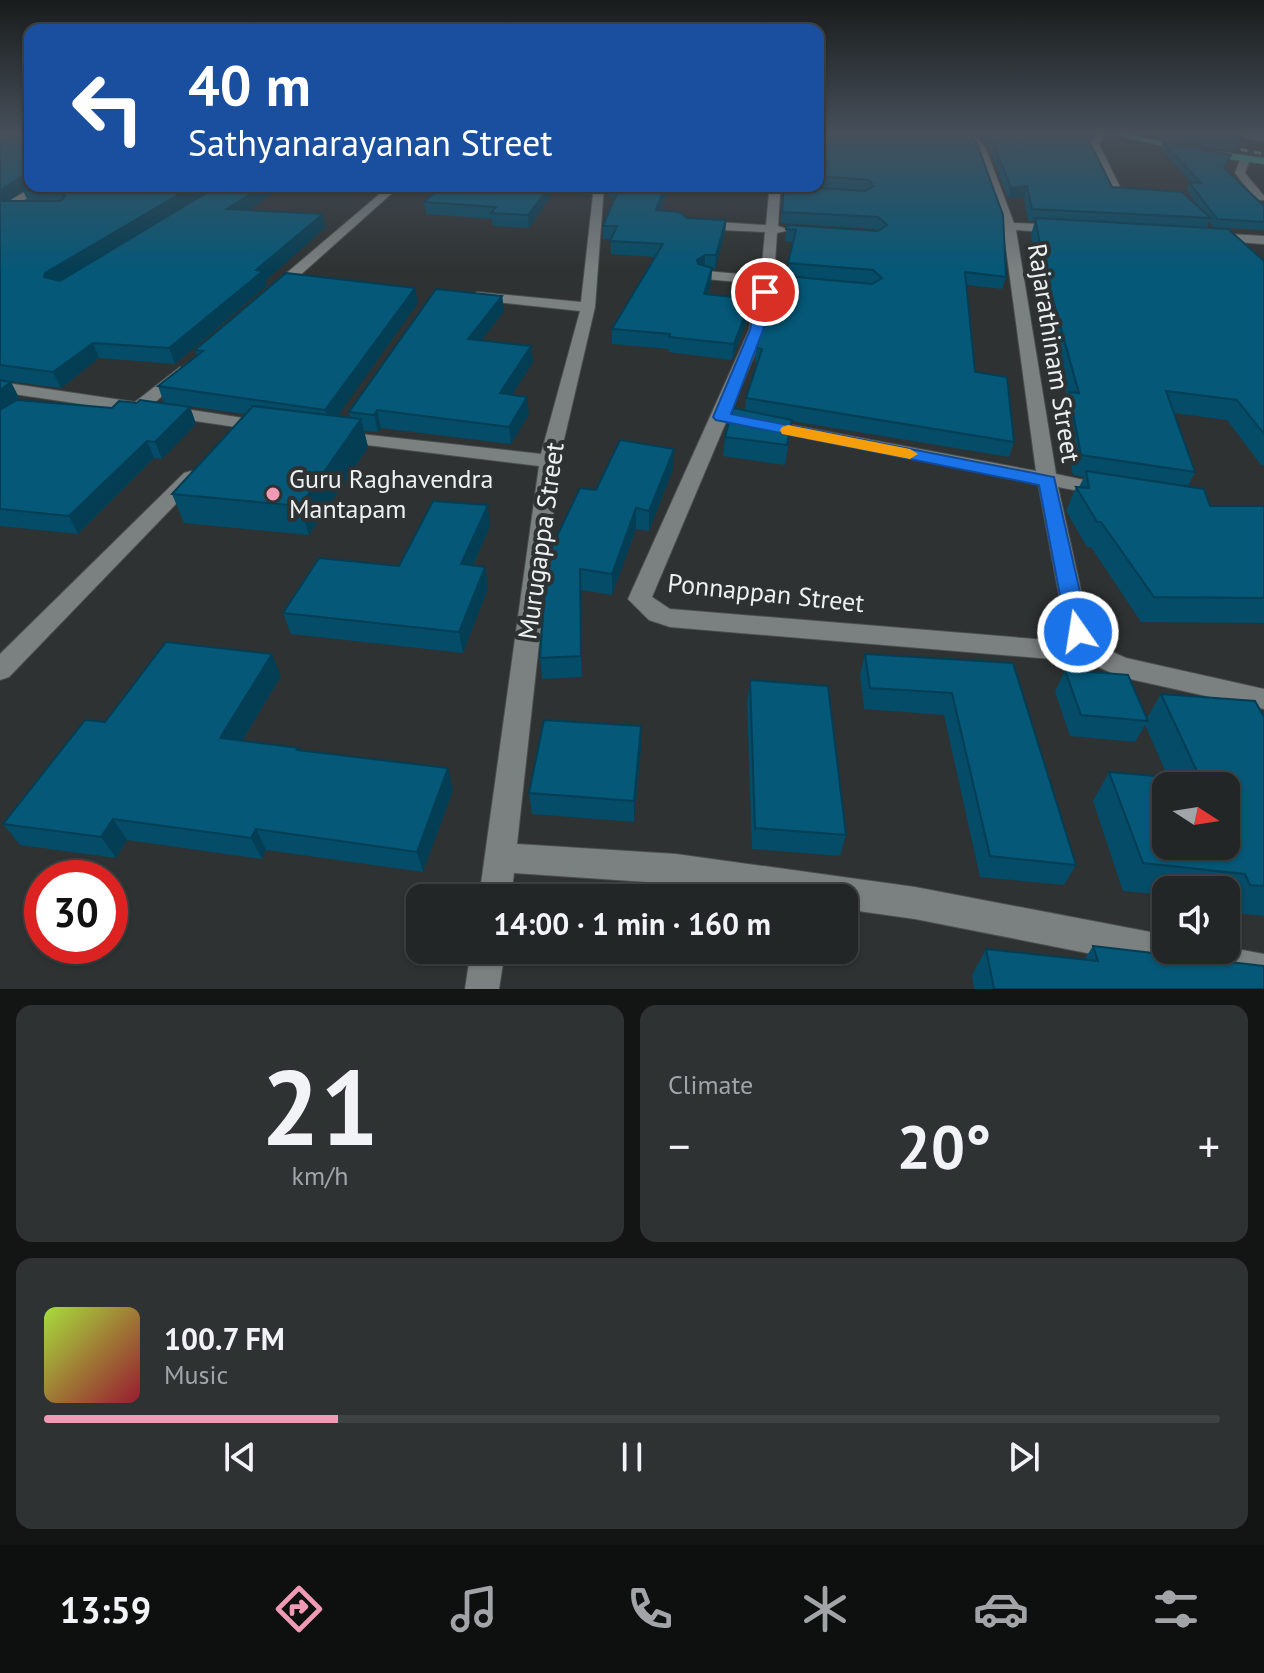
<!DOCTYPE html>
<html lang="en">
<head>
<meta charset="utf-8">
<style>
  body { margin:0; font-family:"PT Sans",sans-serif; background:#2e3232; color:#f1f3f6; height:100vh; display:flex; flex-direction:column; font-size:30px; white-space:nowrap }
  * { box-sizing:border-box; margin:0 }
  p { font-size:26px; color:#a2a5a7 }
  .icon { flex:none; width:44px; height:44px; fill:none; stroke:currentColor; stroke-width:2; stroke-linecap:round; stroke-linejoin:round }
  .map { position:relative; height:989px; overflow:hidden }
  .side { display:flex; flex-direction:column; gap:16px; padding:16px; background:#131515; flex:1 }
  .side>* { flex:none }
  .top-card { position:absolute; left:24px; top:24px; width:800px; height:168px; border-radius:16px; box-shadow:0 2px 6px #0004,0 0 0 2px #3f4343; background:#1a4fa0; color:#fff; overflow:hidden }
  .needle { width:52px; rotate:102deg }
  .tools { position:absolute; left:1152px; top:772px; display:grid; gap:16px }
  .tools a { display:grid; place-items:center; width:88px; height:88px; border-radius:16px; background:#222626; box-shadow:0 2px 6px #0004,0 0 0 2px #3f4343; font-size:40px }
  .speed { position:absolute; left:24px; top:860px; display:flex; gap:16px; font-size:40px; font-weight:700; text-align:center }
  .speed>* { display:grid; place-content:center; width:104px; height:104px; border-radius:50%; background:#222626; box-shadow:0 2px 6px #0004,0 0 0 2px #3f4343; line-height:1 }
  .speed .limit { border:12px solid #d22; background:#fff; color:#111 }
  .pin { position:absolute; display:grid; place-items:center; width:68px; height:68px; color:#fff; margin:-34px; border:4px solid #fff; border-radius:50%; box-shadow:0 2px 8px #0007 }
  .me { position:absolute; width:88px; margin:-44px; rotate:347deg; stroke-linejoin:round; filter:drop-shadow(0 0 6px #0008) }
  .turn { display:flex; align-items:center; gap:28px; height:168px; padding:0 32px; font-size:36px }
  .turn .icon { width:104px; height:104px; stroke-width:2.5 }
  .turn b { display:block; font-size:56px; line-height:68px }
  .big { font-size:60px; font-weight:600; line-height:1.1 }
  .side .widget { flex:1; display:flex; flex-direction:column; justify-content:center; gap:12px; min-width:0; padding:0 28px; border-radius:16px; background:#2e3232 }
  .side .dial { align-items:center; gap:0 }
  .dial b { font-size:104px; line-height:1 }
  .song { display:flex; align-items:center; gap:24px }
  .cover { width:96px; height:96px; border-radius:12px; background:linear-gradient(135deg,hsl(80 70% 55%),hsl(350 70% 35%)) }
  .played { height:8px; border-radius:4px; background:linear-gradient(90deg,#f09ab5 25%,#3f4343 25%) }
  .keys { display:flex; justify-content:space-around; direction:ltr }
  .heat { display:flex; justify-content:space-between; align-items:center; font-size:44px; direction:ltr }
  .side .tiles { flex:1; display:grid; gap:16px; grid-template-columns:1fr 1fr }
  .widget:last-child { grid-column:span 2 }
  .trip { position:absolute; left:406px; top:884px; width:452px; height:80px; border-radius:16px; background:#222626; box-shadow:0 2px 6px #0004,0 0 0 2px #3f4343; font-weight:600; line-height:80px; text-align:center }
  .menu { display:flex; height:128px; justify-content:space-around; align-items:center; background:#0e0f0f; color:#a2a5a7 }
  .menu .icon { width:56px; height:56px }
  .menu .selected { color:#f09ab5 }
  .menu b { font-size:36px; color:#f1f3f6 }
  .map>svg:first-child { display:block }
  .lines { fill:none; stroke-linecap:round; stroke-linejoin:round }
  .minor-casing { stroke:#4a4e4e; stroke-width:2 }
  .major-casing { stroke:#4a4e4e; stroke-width:2 }
  .minor { fill:#7b8080; fill-rule:evenodd }
  .major { fill:#34b194; fill-rule:evenodd }
  .rail { stroke:#909494; stroke-width:3; stroke-dasharray:7 7; stroke-linecap:butt }
  .wall { fill:#044c67; fill-rule:evenodd }
  .shaded-wall { fill:#043e54 }
  .building { fill:#055878; stroke:#043e54; stroke-width:2; fill-rule:evenodd }
  .route { fill:#1a73e8; stroke:#114b97; stroke-width:2 }
  .slow { fill:#f59e0b }
  .poi-dot { fill:#f09ab5; stroke:#2e3232; stroke-width:3 }
  .labels { text-anchor:middle; stroke-width:8; stroke-linejoin:round; paint-order:stroke }
  .street-label { font-size:26px; fill:#eef1f1; stroke:#2e3232 }
  .poi-label { font-size:26px; fill:#eef1f1; stroke:#2e3232; text-anchor:start }
</style>
</head>
<body>
<div class="map">
<svg width="1264" height="989" viewBox="0 0 1264 989">
  <rect width="100%" height="100%" fill="#2e3232"/>
  <g class="lines">
    <defs>
      <g id="minor">
        <polygon points="952,133 975,136 986,149 1014,223 1060,225 1066,229 1060,233 1016,230 1056,474 1113,486 1116,490 1106,496 1058,487 1090,631 1099,646 1126,658 1264,689 1264,709 1121,677 1087,662 670,627 649,620 628,599 749,330 759,284 706,279 699,275 706,271 761,276 765,232 700,229 694,225 700,221 766,225 769,193 729,189 724,186 780,186 792,191 780,194 778,226 790,230 777,233 774,277 810,281 817,285 810,289 773,286 765,330 652,597 670,609 1072,642 1066,632 1038,483 765,430 756,425 765,420 1036,471 1003,226 976,150 969,140"/>
        <polygon points="1099,133 1109,133 1099,144 1122,191 1121,193 1112,191 1089,144"/>
        <polygon points="1227,133 1264,135 1264,141 1232,136"/>
        <polygon points="1241,157 1250,159 1245,173 1264,196 1264,200 1256,200 1235,173"/>
        <polygon points="35,186 48,186 0,214 0,206"/>
        <polygon points="389,186 400,186 279,294 269,294 269,288"/>
        <polygon points="594,186 604,186 595,307 559,461 517,844 676,854 915,887 1166,935 1166,950 1226,950 1226,947 1264,954 1264,988 915,919 844,909 844,898 772,898 676,884 514,873 511,898 479,898 539,466 342,442 333,437 342,432 541,454 580,311 477,300 470,296 477,292 581,302"/>
        <polygon points="1212,233 1264,236 1264,244 1208,240 1208,234"/>
        <polygon points="180,367 188,372 186,375 153,404 263,421 272,426 263,431 0,392 0,382 135,402"/>
        <polygon points="191,471 198,473 201,477 198,481 9,677 0,680 0,654 184,473"/>
        <polygon points="471,950 505,950 499,989 465,989"/>
      </g>
      <polygon id="major" points="1106,133 1122,133 1206,150 1264,158 1264,164 1206,156"/>
    </defs>
    <use href="#minor" class="minor-casing"/>
    <use href="#major" class="major-casing"/>
    <use href="#minor" class="minor"/>
    <use href="#major" class="major"/>
    <polyline class="rail" points="1213,144 1264,154"/>
  </g>
  <g class="wall">
    <path d="M0,133L30,186H284L249,210L326,227L266,280L267,285L175,364L99,358L61,388L6,381L11,382L19,398L17,400L112,408L190,407L196,424L162,459L154,458L78,534L0,526ZM23,191L28,201H9Z"/>
    <polygon points="818,133 1085,133 1112,187 1201,210 1186,189 1189,182 1191,182 1160,149 1163,142 1225,169 1264,206 1264,230 1213,227 1209,221 1207,228 1264,261 1264,465 1261,465 1227,420 1174,413 1195,472 1188,486 1210,506 1264,506 1264,623 1141,622 1091,547 1087,547 1066,511 1076,487 1079,487 1084,477 1073,475 1062,411 1067,396 1041,292 1031,234 1035,221 1028,221 1024,197 1008,199 989,148 977,134 969,133 1006,277 1002,289 966,285 975,372 1014,442 1009,457 792,421 785,465 723,456 725,437 745,411 746,398 758,363 755,362 756,348 779,303 871,284 787,275 793,242 785,241 787,225 878,231 876,229 781,223 784,186 865,191 813,186 818,186 818,166 823,166"/>
    <polygon points="1146,133 1243,133 1234,151 1206,147 1148,135"/>
    <polygon points="442,186 592,186 590,195 554,192 529,228 493,226 492,219 426,214 424,202"/>
    <polygon points="606,186 670,186 661,210 687,218 726,220 725,233 715,269 712,269 711,282 708,294 750,313 732,360 668,352 669,349 612,344 612,329 655,257 611,254 611,239 603,239 603,226 616,197 606,196"/>
    <polygon points="415,288 418,303 337,416 350,418 349,412 502,296 504,311 481,340 531,346 533,362 512,395 529,414 511,444 381,428 378,432 364,431 368,447 309,535 184,523 172,494 245,414 164,403 158,386 197,355 195,350"/>
    <polygon points="673,469 649,531 636,529 612,595 581,590 582,677 542,679 540,658 596,490"/>
    <polygon points="490,526 473,566 485,567 488,588 463,653 291,634 283,613 399,566"/>
    <polygon points="865,654 1013,663 1076,865 1064,885 980,877 944,715 864,709 860,675"/>
    <polygon points="1065,670 1147,718 1161,694 1264,717 1264,916 1227,912 1226,890 1166,890 1166,895 1123,891 1093,801 1109,772 1168,777 1145,725 1135,742 1070,736 1055,692"/>
    <polygon points="281,676 242,741 299,748 300,750 453,790 423,872 266,850 262,859 127,840 116,858 20,845 3,824 105,722"/>
    <polygon points="750,680 846,835 840,856 752,849 747,702"/>
    <polygon points="641,726 641,748 634,822 532,814 529,793"/>
    <polygon points="1093,946 1264,989 974,989 972,975 986,949 1084,960"/>
  </g>
  <g class="shaded-wall">
    <polygon points="30,171 30,186 23,190 23,191 0,207 0,191"/>
    <polygon points="193,186 217,186 51,287 44,277 45,273"/>
    <polygon points="263,186 284,186 231,222 227,209"/>
    <polygon points="550,186 554,186 554,192 529,228 528,215"/>
    <polygon points="665,186 670,186 656,223 656,210"/>
    <polygon points="1027,186 1024,197 1008,199 1011,188"/>
    <polygon points="323,214 326,227 266,280 267,285 175,364 169,348 256,270"/>
    <polygon points="726,220 725,233 715,269 716,255"/>
    <polygon points="705,255 705,268 696,274 697,260"/>
    <polygon points="712,268 711,282 704,308 704,294"/>
    <polygon points="415,288 418,303 330,427 325,410"/>
    <polygon points="502,296 504,311 470,355 468,339"/>
    <polygon points="751,299 750,313 732,360 734,344"/>
    <polygon points="93,343 99,358 61,388 53,372"/>
    <polygon points="531,346 533,362 502,410 500,393"/>
    <polygon points="11,382 19,398 0,412 0,390"/>
    <polygon points="527,397 529,414 511,444 509,427"/>
    <polygon points="190,407 196,424 162,459 155,442"/>
    <polygon points="377,410 381,428 378,432 374,415"/>
    <polygon points="361,419 368,447 309,535 300,506"/>
    <polygon points="147,441 154,458 78,534 69,516"/>
    <polygon points="674,449 673,469 649,531 649,511"/>
    <polygon points="488,505 490,526 464,585 461,564"/>
    <polygon points="636,508 636,529 612,595 612,574"/>
    <polygon points="485,567 488,588 463,653 459,632"/>
    <polygon points="580,569 581,590 582,677 581,656"/>
    <polygon points="272,654 281,676 231,759 220,738"/>
    <polygon points="641,726 641,748 634,822 634,801"/>
    <polygon points="448,768 453,790 423,872 417,852"/>
    <polygon points="113,819 127,840 116,858 101,837"/>
    <polygon points="256,829 266,850 262,859 251,838"/>
  </g>
  <g class="building">
    <polygon points="4,133 30,133 30,171 0,191 0,134"/>
    <polygon points="820,133 969,133 976,141 1003,215 1006,277 965,272 975,372 1007,377 1014,442 746,398 762,349 756,348 772,302 779,303 785,276 872,284 882,278 873,270 788,263 796,230 786,229 787,225 878,231 887,225 878,217 782,212 784,186 865,191 874,186 869,180 818,176 818,166 827,166"/>
    <polygon points="986,133 1085,133 1112,187 1182,192 1211,218 1032,209 1027,186 1011,188 991,138"/>
    <polygon points="1187,133 1243,133 1239,141"/>
    <polygon points="1163,142 1231,155 1224,168 1264,206 1264,222 1217,219 1189,182 1201,183"/>
    <polygon points="30,185 30,186 193,186 45,273 44,277 60,281 218,186 263,186 227,209 323,214 256,270 263,271 169,348 93,343 53,372 0,365 0,201 60,201 65,196 57,191 23,190"/>
    <polygon points="442,186 550,186 528,215 491,213 496,207 424,202"/>
    <polygon points="620,186 665,186 656,210 679,212 687,218 726,220 716,255 705,255 697,260 698,264 712,268 704,294 751,299 734,344 669,337 670,334 612,329 663,244 610,241 617,226 603,226"/>
    <polygon points="1035,218 1228,229 1264,261 1264,434 1237,400 1166,391 1195,472 1081,455 1069,392 1079,393 1046,275"/>
    <polygon points="286,273 415,288 325,410 158,386 203,351 195,350"/>
    <polygon points="436,289 502,296 468,339 531,346 500,393 527,397 509,427 377,410 374,415 349,412"/>
    <polygon points="0,380 11,382 0,390"/>
    <polygon points="17,400 112,408 119,401 137,403 140,400 190,407 155,442 147,441 69,516 0,509 0,410"/>
    <polygon points="253,406 361,419 300,506 172,494"/>
    <polygon points="733,408 792,420 787,445 725,437"/>
    <polygon points="620,440 674,449 649,511 636,508 612,574 580,569 581,656 540,658 547,557 580,488 596,490"/>
    <polygon points="1086,471 1204,489 1210,506 1264,506 1264,598 1154,597 1101,522 1097,522 1076,487 1089,488"/>
    <polygon points="433,501 488,505 461,564 485,567 459,632 283,613 319,558 399,566"/>
    <polygon points="166,642 272,654 220,738 299,748 297,750 448,768 417,852 256,829 251,838 113,819 101,837 3,824 85,720 105,722"/>
    <polygon points="865,654 1013,663 1076,865 990,856 952,693 870,688"/>
    <polygon points="1065,670 1128,675 1148,721 1081,715"/>
    <polygon points="750,680 828,686 846,835 755,828"/>
    <path d="M1161,694L1255,701L1264,717V886L1250,885L1245,874L1143,863L1109,772L1201,780ZM1166,786H1226V846H1166Z"/>
    <polygon points="544,720 641,726 634,801 529,793"/>
    <polygon points="1093,946 1264,966 1264,989 994,989 986,949 1098,961"/>
  </g>
  <linearGradient id="sky" x2="0" y2="1"><stop stop-color="#191c1c"/><stop offset="0.49" stop-color="#464f5a"/><stop offset="1" stop-color="#464f5a" stop-opacity="0"/></linearGradient>
  <rect width="1264" height="271" fill="url(#sky)"/>
  <polygon class="route" points="765,288 772,292 763,330 731,414 1054,477 1089,632 1086,637 1070,637 1067,632 1039,485 716,420 713,417 750,330 759,292"/>
  <polygon class="slow" points="788,425 910,449 918,454 910,459 782,434 780,430 782,427"/>
  <circle class="poi-dot" cx="273" cy="494" r="8"/>
  <g class="labels">
    <g class="street-label">
      <text transform="translate(1054 353) rotate(81)" y="9">Rajarathinam Street</text>
      <text transform="translate(541 541) rotate(-82)" y="9">Murugappa Street</text>
      <text transform="translate(766 593) rotate(6)" y="9">Ponnappan Street</text>
    </g>
    <g class="poi-label">
      <text x="289" y="488">Guru Raghavendra<tspan x="289" dy="30">Mantapam</tspan></text>
    </g>
  </g>
</svg>
<div class="tools">
<a><svg class="needle" viewBox="-14 -14 28 28"><path d="M0-13l5 13h-10z" fill="#e53935"/><path d="M0 13l5-13h-10z" fill="#a2a5a7"/></svg></a>
<a><svg class="icon" aria-label="sound" viewBox="0 0 24 24"><path d="M4 9h4l5-4v14l-5-4H4zM17 9q2 3 0 6"/></svg></a>
</div>
<div class="speed"><div class="limit">30</div></div>
<div class="pin" style="left:765px;top:292px;background:#d93025"><svg class="icon" aria-label="arrive" viewBox="0 0 24 24"><path d="M6 21V4h12l-3 4 3 4H6"/></svg></div>
<svg class="me" style="left:1078px;top:632px" viewBox="-20 -20 40 40"><circle r="17" fill="#1a73e8" stroke="#fff" stroke-width="3"/><path d="M0-11L8 9 0 5-8 9z" fill="#fff"/></svg>
<div class="trip">14:00 · 1 min · 160 m</div>
<div class="top-card">
<div class="turn"><svg class="icon" aria-label="left" viewBox="0 0 24 24"><path d="M17 20v-9H6M10 6l-5 5 5 5"/></svg><div><b>40 m</b>Sathyanarayanan Street</div></div>
</div>
</div>
<section class="side">
<div class="tiles">
<div class="widget dial"><b>21</b><p>km/h</p></div>
<div class="widget"><p>Climate</p>
<div class="heat"><a>−</a><b class="big">20°</b><a>+</a></div>
</div>
<div class="widget">
<div class="song"><i class="cover"></i><div><b>100.7 FM</b><p>Music</p></div></div>
<div class="played"></div>
<div class="keys"><svg class="icon" aria-label="previous" viewBox="0 0 24 24"><path d="M18 5L8 12l10 7zM5 5v14"/></svg><svg class="icon" aria-label="pause" viewBox="0 0 24 24"><path d="M8 5v14M16 5v14"/></svg><svg class="icon" aria-label="next" viewBox="0 0 24 24"><path d="M6 5l10 7-10 7zM19 5v14"/></svg></div>
</div>
</div>
</section>
<nav class="menu">
<b>13:59</b>
<svg class="icon selected" aria-label="directions" viewBox="0 0 24 24"><path d="M12 3l9 9-9 9-9-9zM9 14v-3h6M13 9l2 2-2 2"/></svg>
<svg class="icon" aria-label="music" viewBox="0 0 24 24"><path d="M9 18V5l10-2v13"/><circle cx="6" cy="18" r="3"/><circle cx="16" cy="16" r="3"/></svg>
<svg class="icon" aria-label="phone" viewBox="0 0 24 24"><path d="M5 4h4l2 5-3 2q2 4 5 5l2-3 5 2v4C11 20 4 13 5 4z"/></svg>
<svg class="icon" aria-label="climate" viewBox="0 0 24 24"><path d="M12 3v18M4 7l16 10M4 17L20 7"/></svg>
<svg class="icon" aria-label="car" viewBox="0 0 24 24"><path d="M5 17H2v-5l4-1 3-4h7l3 4 3 1v5h-3M9 17h6M6 11h13"/><circle cx="7" cy="17" r="2"/><circle cx="17" cy="17" r="2"/></svg>
<svg class="icon" aria-label="filters" viewBox="0 0 24 24"><path d="M4 7h16M4 17h16"/><circle cx="9" cy="7" r="2"/><circle cx="15" cy="17" r="2"/></svg>
</nav>
</body>
</html>
